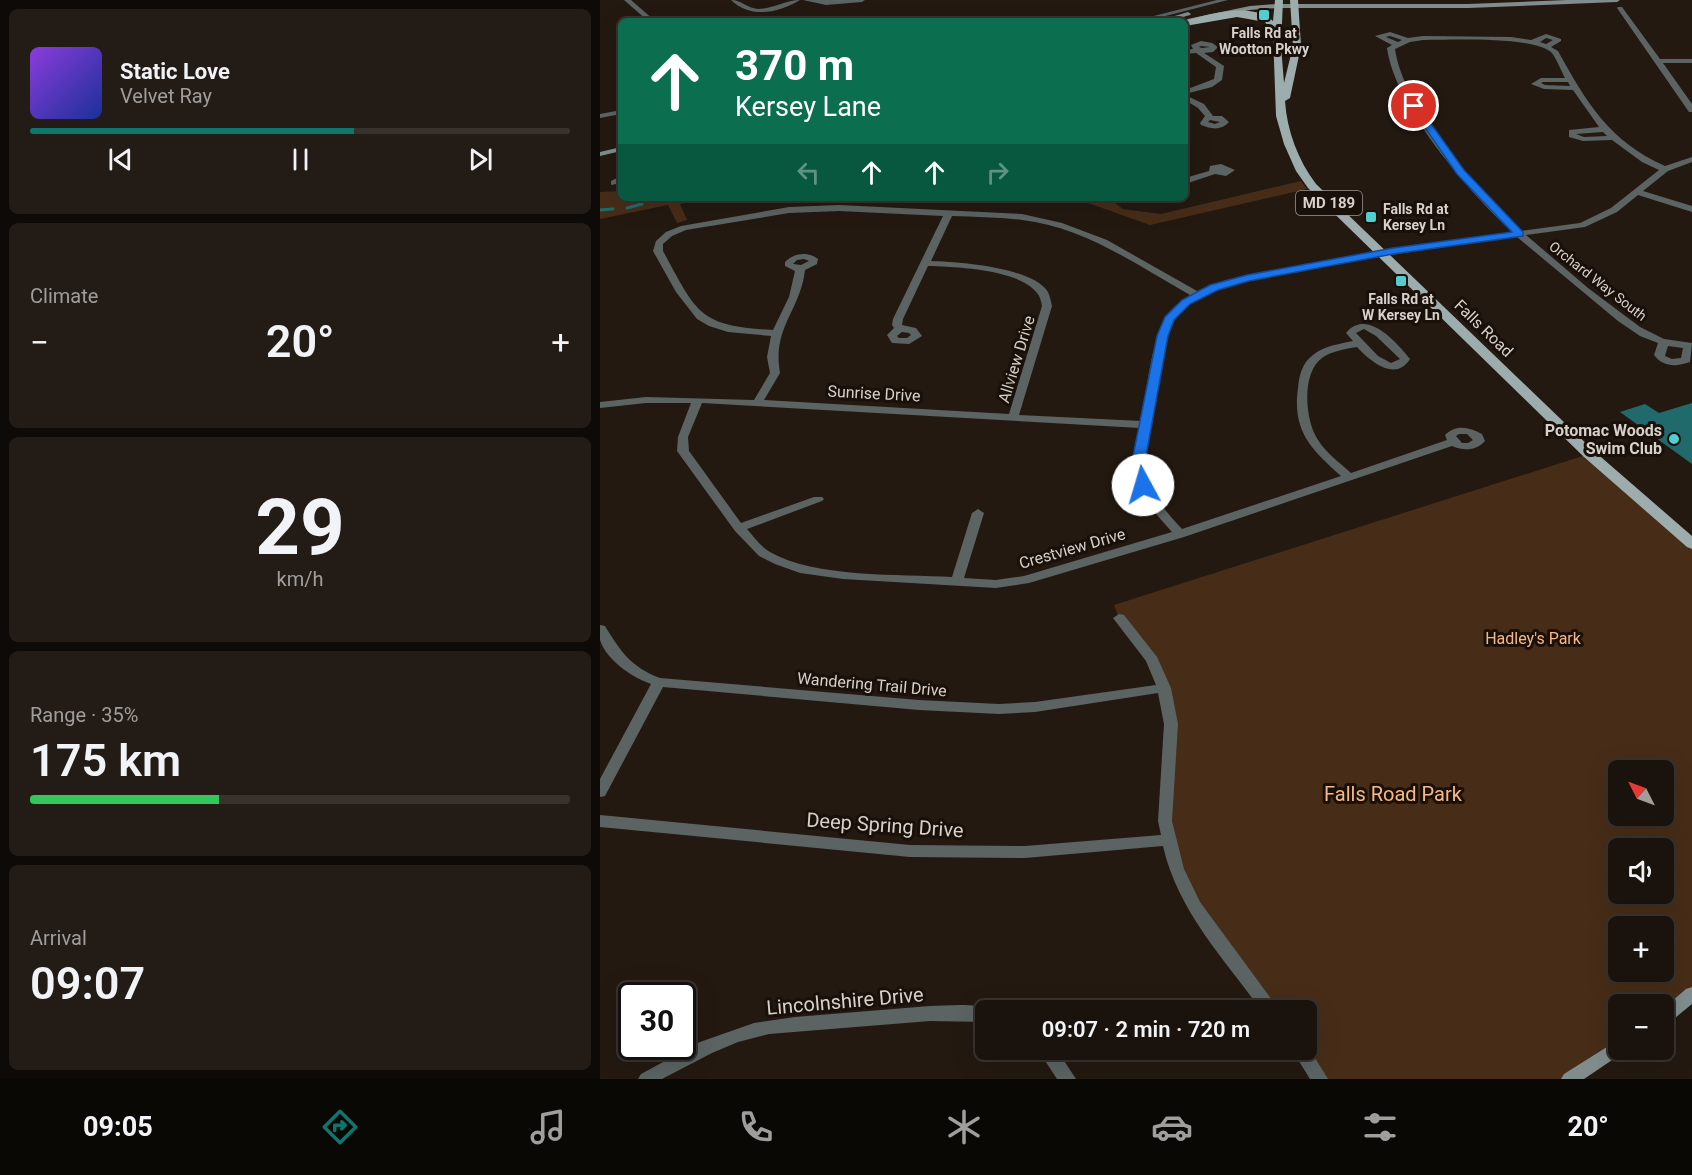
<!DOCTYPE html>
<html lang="en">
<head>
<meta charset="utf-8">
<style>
  body { margin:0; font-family:Roboto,sans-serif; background:#231c16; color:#f1f3f6; height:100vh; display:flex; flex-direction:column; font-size:22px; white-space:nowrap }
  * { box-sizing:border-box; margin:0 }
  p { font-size:20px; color:#9f9e9d }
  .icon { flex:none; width:33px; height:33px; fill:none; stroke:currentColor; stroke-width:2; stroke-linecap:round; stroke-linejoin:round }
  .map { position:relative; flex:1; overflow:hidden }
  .sheet { display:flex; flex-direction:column; gap:9px; padding:9px; background:#0e0a07; width:600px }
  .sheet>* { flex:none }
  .top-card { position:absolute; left:18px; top:18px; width:570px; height:183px; border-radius:9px; box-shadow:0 6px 24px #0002,0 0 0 2px #38322e; background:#0b6e4f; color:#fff; overflow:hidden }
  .needle { width:39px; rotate:312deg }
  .buttons { position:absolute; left:1008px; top:760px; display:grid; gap:12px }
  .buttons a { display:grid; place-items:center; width:66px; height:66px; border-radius:9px; background:#1a130d; box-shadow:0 6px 24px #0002,0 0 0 2px #38322e; font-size:30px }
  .speed { position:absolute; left:18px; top:982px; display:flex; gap:12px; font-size:30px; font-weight:700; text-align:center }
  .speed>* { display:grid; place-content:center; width:78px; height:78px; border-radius:50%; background:#1a130d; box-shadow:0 6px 24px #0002,0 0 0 2px #38322e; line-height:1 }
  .speed .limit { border:3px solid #111; border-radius:9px; background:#fff; color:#111 }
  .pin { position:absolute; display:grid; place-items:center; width:51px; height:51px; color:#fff; margin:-26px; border:3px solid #fff; border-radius:50%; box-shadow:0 2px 6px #0007 }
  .me { position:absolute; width:66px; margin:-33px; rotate:354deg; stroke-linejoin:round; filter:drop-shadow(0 0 4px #0008) }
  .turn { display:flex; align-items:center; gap:21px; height:126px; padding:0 18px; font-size:27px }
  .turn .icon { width:78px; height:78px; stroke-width:2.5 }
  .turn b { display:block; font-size:42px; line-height:51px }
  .lanes { display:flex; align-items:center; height:57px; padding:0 18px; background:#0003; justify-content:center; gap:30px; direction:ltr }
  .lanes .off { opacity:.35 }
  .big { font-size:45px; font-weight:600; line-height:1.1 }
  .sheet .widget { flex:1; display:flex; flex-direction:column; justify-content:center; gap:9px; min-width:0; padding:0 21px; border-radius:9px; background:#231c16 }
  .sheet .dial { align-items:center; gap:0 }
  .dial b { font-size:78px; line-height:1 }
  .song { display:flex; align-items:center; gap:18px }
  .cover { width:72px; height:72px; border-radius:9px; background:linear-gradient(135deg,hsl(270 70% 55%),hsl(230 70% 35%)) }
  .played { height:6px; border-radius:3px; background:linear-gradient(90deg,#0f766e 60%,#38322e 60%) }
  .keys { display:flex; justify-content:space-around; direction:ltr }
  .heat { display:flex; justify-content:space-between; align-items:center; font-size:33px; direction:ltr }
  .charge { height:9px; border-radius:4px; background:linear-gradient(90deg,#34c759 35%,#38322e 0) }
  .trip { position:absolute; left:375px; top:1000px; width:342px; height:60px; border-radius:9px; background:#1a130d; box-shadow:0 6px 24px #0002,0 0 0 2px #38322e; font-weight:600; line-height:60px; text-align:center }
  .menu { display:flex; height:96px; justify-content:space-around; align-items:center; background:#0a0805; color:#9f9e9d }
  .menu .icon { width:42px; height:42px }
  .menu .on { color:#0f766e }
  .menu b { font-size:27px; color:#f1f3f6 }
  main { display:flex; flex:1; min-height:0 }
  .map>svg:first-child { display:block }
  .green { fill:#472d18; fill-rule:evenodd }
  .water { fill:#216a6c }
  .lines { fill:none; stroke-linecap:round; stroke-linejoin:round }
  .stream { stroke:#216a6c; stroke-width:3 }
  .street { fill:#5c6363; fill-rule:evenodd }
  .secondary { fill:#818d8d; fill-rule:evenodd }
  .primary { fill:#9dadad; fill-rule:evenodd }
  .route { fill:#1a73e8; stroke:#114b97; stroke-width:1.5 }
  .poi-dot { fill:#52cdd0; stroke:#191009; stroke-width:2 }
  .labels { text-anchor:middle; stroke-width:6; stroke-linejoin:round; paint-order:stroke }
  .far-poi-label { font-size:14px; font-weight:bold; fill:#d7d0cb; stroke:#191009 }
  .far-street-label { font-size:14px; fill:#d7d0cb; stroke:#191009 }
  .shield { fill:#191009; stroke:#9e9691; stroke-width:1.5 }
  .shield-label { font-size:15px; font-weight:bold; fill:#d7d0cb }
  .street-label { font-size:16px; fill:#d7d0cb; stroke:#191009 }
  .poi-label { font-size:16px; font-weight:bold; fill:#d7d0cb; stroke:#191009; text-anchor:end }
  .park-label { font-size:16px; fill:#f8b884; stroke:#191009 }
  .near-park-label { font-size:20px; fill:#f8b884; stroke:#191009 }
  .near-street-label { font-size:20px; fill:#d7d0cb; stroke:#191009 }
</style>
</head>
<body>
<main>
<section class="sheet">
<div class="widget">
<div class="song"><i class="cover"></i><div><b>Static Love</b><p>Velvet Ray</p></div></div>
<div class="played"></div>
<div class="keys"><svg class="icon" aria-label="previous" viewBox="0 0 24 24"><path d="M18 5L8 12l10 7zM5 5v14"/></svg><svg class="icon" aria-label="pause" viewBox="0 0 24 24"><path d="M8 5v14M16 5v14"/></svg><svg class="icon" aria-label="next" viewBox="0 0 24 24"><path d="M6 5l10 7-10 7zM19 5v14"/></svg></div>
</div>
<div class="widget"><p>Climate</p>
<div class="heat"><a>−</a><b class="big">20°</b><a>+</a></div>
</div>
<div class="widget dial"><b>29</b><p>km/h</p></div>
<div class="widget"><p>Range · 35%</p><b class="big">175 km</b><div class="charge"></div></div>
<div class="widget"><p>Arrival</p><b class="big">09:07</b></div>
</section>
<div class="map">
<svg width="1092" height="1079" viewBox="0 0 1092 1079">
  <rect width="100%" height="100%" fill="#231911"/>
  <g class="green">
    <polygon points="701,181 707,189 550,225 474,198 508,198 523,209 561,214"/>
    <polygon points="21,191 21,198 111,198 80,204 87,220 77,223 68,205 0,219 0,192"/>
    <path d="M989,454L1092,544V994L1064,1017V1005H1018V1047L970,1079H719L706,1050V1011H672L594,906L568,840L564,688L519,618L514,605ZM1018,771H1064V816H1018ZM1018,849H1064V894H1018ZM1018,927H1064V972H1018Z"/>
  </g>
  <polygon class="water" points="1092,403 1092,464 1020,412 1045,404 1059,413"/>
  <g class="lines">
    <g class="stream">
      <polyline points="27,208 42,204"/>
      <polyline points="0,210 13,209"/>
    </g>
    <g class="street">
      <polygon points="24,0 31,0 55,21 48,21"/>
      <path d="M131,0C141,0 147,8 158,9C173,9 185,0 200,0C179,13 150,19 131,0Z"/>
      <polygon points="203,0 265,0 262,2 226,5"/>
      <polygon points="617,0 628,0 546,21 534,21"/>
      <polygon points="1018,7 1022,7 1060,59 1092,59 1092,63 1063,63 1092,104 1092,112 1089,112 1017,8"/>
      <path d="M790,32L808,38L823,36L911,37L931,40L946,34L961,39V41L951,47L958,51C986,102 1010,142 1065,166L1092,157V162L1068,171L1043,191L1092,206V212L1038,195L1017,212L985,227L926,235L988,288L1040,327L1064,339L1092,343L1090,362C1076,367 1063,367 1054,355L1058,343L1040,336L1018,321L917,237C846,246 775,257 704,270C670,277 632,280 602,296C582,307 575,317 567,337L546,456C546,490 560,505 582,529L741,476C711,449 692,431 698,388C699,376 702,363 713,355C723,346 739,344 753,341L746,333C767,308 796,342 810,359C795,383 769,360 757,347C745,349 732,351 722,358C701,373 705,421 718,440C726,453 739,462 751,473L847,440L845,435C856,424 869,427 882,434L885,441C876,451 864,451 852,446L584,537L429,583L396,588L243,579L200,573L175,564L159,556L135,531L77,451L78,437L91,403H46L0,408V402L46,397L154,400L170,373L167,357L171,336L128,332L109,326L97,319L76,292L53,251L56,241L66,232L81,226L189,207L239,205L422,214L462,223L507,240L597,291C632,275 671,271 708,264C776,251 844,241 912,232C869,192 795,107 787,48L792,45L775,36ZM790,36L802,40L798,42L786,37ZM946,38L953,40L946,44L940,42ZM823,40C848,40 936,36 952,53C957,60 961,70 965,78H941L931,84L944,89L973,90L999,127L969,130V137L983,141L1012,140L1042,162L1059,170L1011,208L980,223L921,231C878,191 803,108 795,49L810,42ZM943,82H968L970,86L945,85L941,83ZM1003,132L1007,136L984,137L976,134ZM239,211L343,216L293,319L292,325L294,328L287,335L292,343L309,344L322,336L316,328L302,325L303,319L328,266C357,267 418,269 437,293C440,296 441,301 442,306L409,414L164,400L180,373C172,327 200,312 205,270L217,264L218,259C207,251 194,253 185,262V266L195,271L189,297L173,330C98,326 97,313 63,251V244L72,236L86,230L189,213ZM352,216C375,217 399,217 422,220C484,227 537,265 590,295C581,302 572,307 566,317C552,337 546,395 541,421L419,415L452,306C451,302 450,296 448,292C432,267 359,262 331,261ZM204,259L209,261L201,265L193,264L197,260ZM764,329L776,336L800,359L791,363L778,356L756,333ZM302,332L309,333L311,335L307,338H299L297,336ZM1068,346L1083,348L1081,358L1072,359L1065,356ZM102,403L540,428C530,482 536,492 572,532L424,576L396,580L364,578L384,513L378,509L372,513L352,577C299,574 215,578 170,552C161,547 154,537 147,529L222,501L224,499L222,497H214L141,523L89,451L88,437ZM859,434H867L873,440L868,443H862L856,436Z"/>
      <path d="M601,41L612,43L618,47L613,52L604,53L624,66L622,80L612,87L585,94V90L614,79L616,67L596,53L585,54V50L593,49L591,45ZM601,46L610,47L602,48L599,47Z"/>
      <path d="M585,95L604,104L613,116H622L629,122C621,131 611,129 601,125L600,123L605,116L598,108L585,100ZM610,120L620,122L615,124L608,122Z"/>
      <polygon points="21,110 21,114 0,118 0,114"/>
      <polygon points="621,164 635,170 626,176 615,174 585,184 585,178 609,171 610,166"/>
      <polygon points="21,176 21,183 11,185 11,181"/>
      <path d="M519,614L524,615L557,657L571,688L578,724L572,821L584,869L600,902L680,1011H662C625,960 577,910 563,846L425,858L310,857L0,827V815L310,845L425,846L561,835L558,821L564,724L558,693L435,712L399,714L319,710L63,687L5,796L0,797V779L51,684C32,677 7,661 0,640C0,636 0,629 0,625L5,626C21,652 31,667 60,678L319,700L399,704L435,702L556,685L546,661L513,618Z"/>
      <path d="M330,1006C349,1006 376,1002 392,1011H386V1022L330,1021L169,1034L138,1042L112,1053L62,1079H38L41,1074L100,1042L154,1023L195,1017Z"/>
      <polygon points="707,1045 728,1079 710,1079 692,1050 706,1050"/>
      <polygon points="438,1050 457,1050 476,1079 457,1079"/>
    </g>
    <g class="secondary">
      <polygon points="967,0 1020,0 1017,2 868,8 677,8 650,10 585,22 578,21 650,6 677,4 868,4"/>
      <polygon points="588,12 591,14 590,15 569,21 558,21"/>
      <polygon points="21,147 21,151 0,156 0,152"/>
      <polygon points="1092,987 1092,1004 1070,1022 1064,1024 1064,1008 1086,989"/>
      <polygon points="1018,1040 1018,1050 1025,1050 1024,1052 984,1079 961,1079 964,1074"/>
    </g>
    <path class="primary" d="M675,0H683L681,46L684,83L693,46L690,0H698L701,46L690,98L685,101C687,131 698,160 716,184L994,451L1092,536V549L1087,547L984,457L708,188L696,171L684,144L676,116L673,34L665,22L637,17L585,26V21H583C608,15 651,1 673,21Z"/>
  </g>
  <polygon class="route" points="811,104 817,104 864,170 923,232 923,236 793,254 649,281 618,290 590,304 574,320 568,336 546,456 546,473 549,485 547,488 538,488 533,473 533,456 557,336 565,317 582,300 610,285 647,275 793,248 912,232 857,174 810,106"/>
  <g class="poi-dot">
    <rect x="658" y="9" width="12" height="12" rx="3"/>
    <rect x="765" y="211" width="12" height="12" rx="3"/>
    <rect x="795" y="275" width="12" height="12" rx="3"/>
    <circle cx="1074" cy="439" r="6"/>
  </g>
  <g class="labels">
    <g class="far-poi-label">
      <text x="664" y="38">Falls Rd at<tspan x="664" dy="16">Wootton Pkwy</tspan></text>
      <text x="783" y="214" text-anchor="start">Falls Rd at<tspan x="783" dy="16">Kersey Ln</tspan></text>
      <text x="801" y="304">Falls Rd at<tspan x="801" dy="16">W Kersey Ln</tspan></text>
    </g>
    <g class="far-street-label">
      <text transform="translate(998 281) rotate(38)" y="5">Orchard Way South</text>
    </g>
    <rect class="shield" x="696" y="191" width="66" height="24" rx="4.5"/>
    <g class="shield-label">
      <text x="729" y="208">MD 189</text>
    </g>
    <g class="street-label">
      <text transform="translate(884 328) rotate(44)" y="6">Falls Road</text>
      <text transform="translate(416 359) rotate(-73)" y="6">Allview Drive</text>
      <text transform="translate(274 393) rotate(3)" y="6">Sunrise Drive</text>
      <text transform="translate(472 548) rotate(-16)" y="6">Crestview Drive</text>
      <text transform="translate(272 684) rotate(5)" y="6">Wandering Trail Drive</text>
    </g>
    <g class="poi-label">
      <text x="1062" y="436">Potomac Woods<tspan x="1062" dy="18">Swim Club</tspan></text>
    </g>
    <g class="park-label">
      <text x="933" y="644">Hadley's Park</text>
    </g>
    <g class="near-park-label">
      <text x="793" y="801">Falls Road Park</text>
    </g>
    <g class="near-street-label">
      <text transform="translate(285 825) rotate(4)" y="7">Deep Spring Drive</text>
      <text transform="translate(245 1001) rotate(-5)" y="7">Lincolnshire Drive</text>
    </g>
  </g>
</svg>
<div class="buttons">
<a><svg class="needle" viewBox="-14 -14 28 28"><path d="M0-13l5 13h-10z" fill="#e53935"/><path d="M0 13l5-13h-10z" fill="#9f9e9d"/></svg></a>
<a><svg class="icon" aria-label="sound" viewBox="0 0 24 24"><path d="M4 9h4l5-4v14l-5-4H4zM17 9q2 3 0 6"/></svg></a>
<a>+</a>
<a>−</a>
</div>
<div class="speed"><div class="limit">30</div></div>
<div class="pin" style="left:814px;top:106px;background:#d93025"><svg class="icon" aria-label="arrive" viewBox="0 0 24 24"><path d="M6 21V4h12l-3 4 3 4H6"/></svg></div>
<svg class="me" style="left:543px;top:485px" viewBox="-20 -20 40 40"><circle r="19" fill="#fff"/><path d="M0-13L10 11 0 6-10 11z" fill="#1a73e8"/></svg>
<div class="trip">09:07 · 2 min · 720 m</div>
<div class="top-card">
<div class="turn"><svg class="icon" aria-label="ahead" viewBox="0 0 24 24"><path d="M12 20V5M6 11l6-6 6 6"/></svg><div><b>370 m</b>Kersey Lane</div></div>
<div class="lanes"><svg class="icon off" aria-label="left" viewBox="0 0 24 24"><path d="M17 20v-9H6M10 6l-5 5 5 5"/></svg><svg class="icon" aria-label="ahead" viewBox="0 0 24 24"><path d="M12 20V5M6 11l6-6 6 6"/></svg><svg class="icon" aria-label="ahead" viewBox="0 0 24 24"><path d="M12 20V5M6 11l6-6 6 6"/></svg><svg class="icon off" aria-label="right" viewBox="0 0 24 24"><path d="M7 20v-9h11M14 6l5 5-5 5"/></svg></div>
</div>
</div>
</main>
<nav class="menu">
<b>09:05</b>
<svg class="icon on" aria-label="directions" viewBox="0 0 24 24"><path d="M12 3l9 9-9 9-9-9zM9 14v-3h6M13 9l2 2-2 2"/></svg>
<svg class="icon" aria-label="music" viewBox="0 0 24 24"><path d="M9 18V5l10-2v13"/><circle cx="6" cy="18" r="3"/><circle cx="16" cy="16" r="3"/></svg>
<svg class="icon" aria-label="phone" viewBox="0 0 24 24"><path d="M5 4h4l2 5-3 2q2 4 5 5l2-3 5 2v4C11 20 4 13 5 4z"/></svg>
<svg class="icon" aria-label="climate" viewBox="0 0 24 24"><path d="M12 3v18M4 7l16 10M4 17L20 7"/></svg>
<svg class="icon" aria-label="car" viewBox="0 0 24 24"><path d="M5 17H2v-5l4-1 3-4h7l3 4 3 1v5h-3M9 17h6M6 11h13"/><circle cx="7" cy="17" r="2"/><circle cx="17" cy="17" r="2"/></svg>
<svg class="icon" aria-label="filters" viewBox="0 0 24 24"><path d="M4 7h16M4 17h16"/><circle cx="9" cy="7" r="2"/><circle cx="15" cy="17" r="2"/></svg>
<b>20°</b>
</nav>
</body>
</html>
